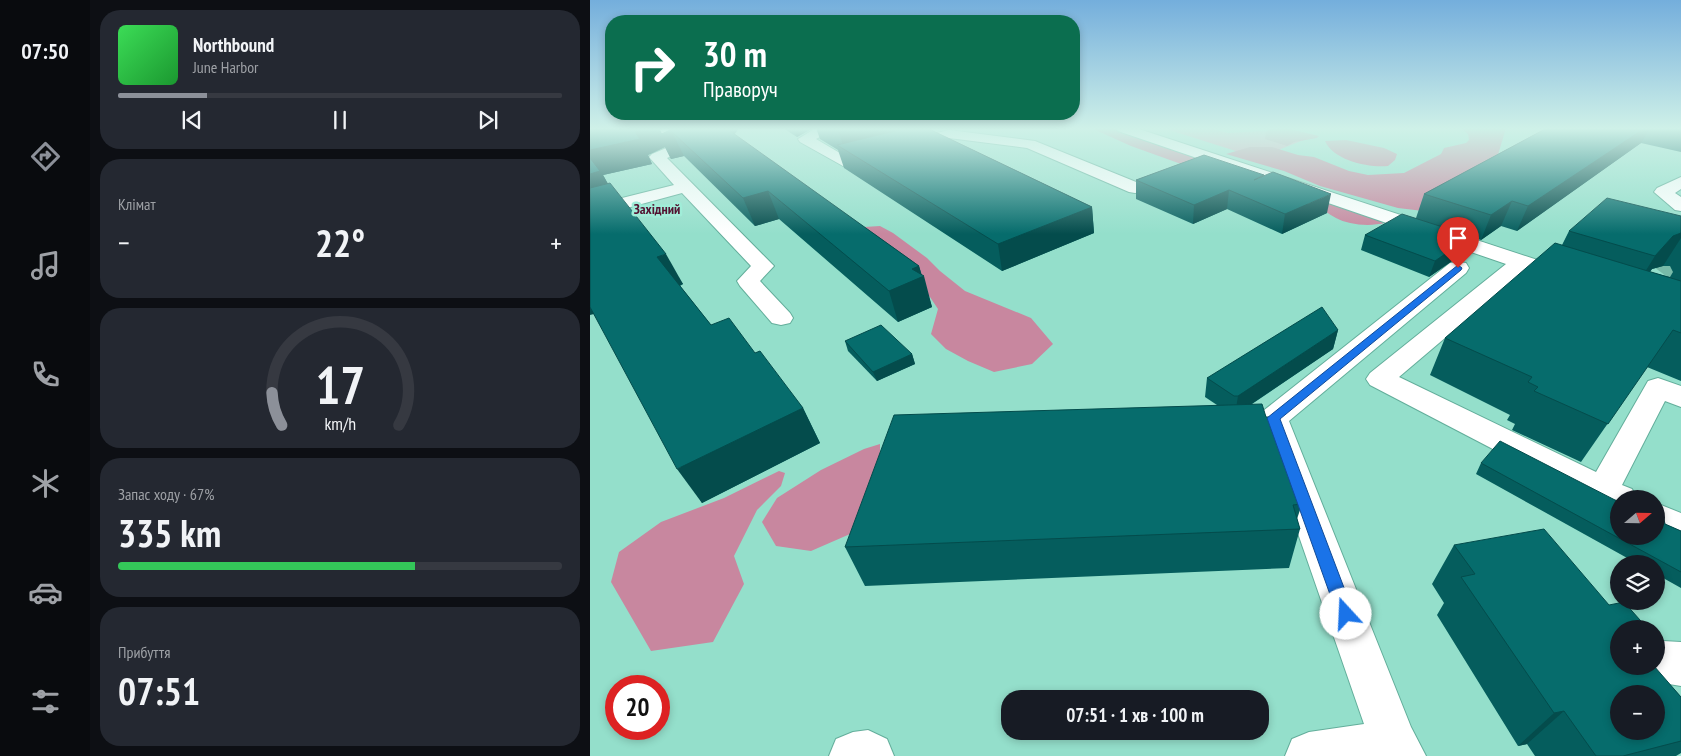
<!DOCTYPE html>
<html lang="uk">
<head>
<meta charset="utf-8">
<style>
  body { margin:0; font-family:"PT Sans Narrow",sans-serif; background:#242831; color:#f1f3f6; height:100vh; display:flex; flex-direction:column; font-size:19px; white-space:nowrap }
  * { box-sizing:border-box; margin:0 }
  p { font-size:16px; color:#9ea1a6 }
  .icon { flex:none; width:28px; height:28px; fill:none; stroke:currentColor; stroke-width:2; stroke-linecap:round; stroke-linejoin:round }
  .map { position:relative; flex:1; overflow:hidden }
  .panel { display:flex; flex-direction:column; gap:10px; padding:10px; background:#0d0f14; width:500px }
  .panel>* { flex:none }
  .hud { position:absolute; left:15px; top:15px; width:475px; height:105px; border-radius:20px; box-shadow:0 2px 8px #0003; background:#0b6e4f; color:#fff; overflow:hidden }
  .needle { width:32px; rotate:70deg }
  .controls { position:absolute; left:1020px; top:490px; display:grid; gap:10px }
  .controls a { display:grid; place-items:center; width:55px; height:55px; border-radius:50%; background:#171b24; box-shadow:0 2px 8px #0003; font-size:25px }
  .speed { position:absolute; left:15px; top:675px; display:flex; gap:10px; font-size:25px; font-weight:700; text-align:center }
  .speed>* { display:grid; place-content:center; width:65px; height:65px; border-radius:50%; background:#171b24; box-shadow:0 2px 8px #0003; line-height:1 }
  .speed .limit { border:8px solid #d22; background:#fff; color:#111 }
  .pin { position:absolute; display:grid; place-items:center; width:42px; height:42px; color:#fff; margin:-51px -21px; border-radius:50% 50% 50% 0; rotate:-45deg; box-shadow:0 0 5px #0007 }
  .pin .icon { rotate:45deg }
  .me { position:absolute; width:55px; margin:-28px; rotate:340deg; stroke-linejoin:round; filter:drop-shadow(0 0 4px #0008) }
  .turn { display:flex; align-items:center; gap:18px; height:105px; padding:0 15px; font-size:22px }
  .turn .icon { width:65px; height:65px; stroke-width:2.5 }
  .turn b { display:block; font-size:35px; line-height:42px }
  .big { font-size:38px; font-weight:800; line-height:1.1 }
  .panel .widget { flex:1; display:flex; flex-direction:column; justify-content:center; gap:8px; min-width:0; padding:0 18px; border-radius:20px; background:#242831 }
  .panel .dial { align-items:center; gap:0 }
  .dial svg { height:130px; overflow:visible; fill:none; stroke:#363941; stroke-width:7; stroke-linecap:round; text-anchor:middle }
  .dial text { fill:#f1f3f6; stroke:none }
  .song { display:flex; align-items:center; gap:15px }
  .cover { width:60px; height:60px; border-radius:8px; background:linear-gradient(135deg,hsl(130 70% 55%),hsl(130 70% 35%)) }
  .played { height:5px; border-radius:2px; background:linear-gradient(90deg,#8c9099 20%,#363941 20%) }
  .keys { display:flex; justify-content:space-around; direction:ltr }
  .heat { display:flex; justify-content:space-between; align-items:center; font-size:28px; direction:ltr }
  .charge { height:8px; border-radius:4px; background:linear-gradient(90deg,#34c759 67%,#363941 0) }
  .trip { position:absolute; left:411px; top:690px; width:268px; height:50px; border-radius:20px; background:#171b24; box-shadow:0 2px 8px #0003; font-weight:800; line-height:50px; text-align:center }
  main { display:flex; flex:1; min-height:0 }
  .tab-bar { display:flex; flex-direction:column; width:90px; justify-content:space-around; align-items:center; background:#090b0e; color:#9ea1a6 }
  .tab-bar .icon { width:35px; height:35px }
  .tab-bar .current { color:#8c9099 }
  .tab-bar b { font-size:22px; color:#f1f3f6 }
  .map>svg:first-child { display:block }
  .green { fill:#dba0b5 }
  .forest { fill:#c8879f }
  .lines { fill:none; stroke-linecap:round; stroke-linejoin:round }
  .minor-tunnel { stroke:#78bba9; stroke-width:20; stroke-dasharray:20 10; stroke-linecap:butt }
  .minor-casing { stroke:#63ae9b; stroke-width:2 }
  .minor { fill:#fff; fill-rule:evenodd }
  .wall { fill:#055d5d; fill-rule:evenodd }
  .shaded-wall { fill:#044c4c }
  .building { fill:#066c6c; stroke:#044c4c; fill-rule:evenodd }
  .route { fill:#1a73e8; stroke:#114b97 }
  .labels { text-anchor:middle; stroke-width:5; stroke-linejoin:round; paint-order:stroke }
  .far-neighbourhood-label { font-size:14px; font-weight:bold; fill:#531231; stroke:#a0edd8 }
</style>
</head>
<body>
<main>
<nav class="tab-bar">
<b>07:50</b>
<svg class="icon current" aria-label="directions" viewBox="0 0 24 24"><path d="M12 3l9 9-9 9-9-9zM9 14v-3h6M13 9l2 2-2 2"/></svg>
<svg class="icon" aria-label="music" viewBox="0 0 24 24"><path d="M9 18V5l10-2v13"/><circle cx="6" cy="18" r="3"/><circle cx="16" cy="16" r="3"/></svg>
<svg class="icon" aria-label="phone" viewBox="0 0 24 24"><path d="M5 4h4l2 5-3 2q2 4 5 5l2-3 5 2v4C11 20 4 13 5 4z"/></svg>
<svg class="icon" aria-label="climate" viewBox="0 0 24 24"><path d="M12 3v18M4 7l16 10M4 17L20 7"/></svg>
<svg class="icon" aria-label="car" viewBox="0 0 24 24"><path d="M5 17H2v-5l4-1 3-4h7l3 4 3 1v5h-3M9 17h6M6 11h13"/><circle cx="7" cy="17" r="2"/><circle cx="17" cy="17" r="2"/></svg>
<svg class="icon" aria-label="filters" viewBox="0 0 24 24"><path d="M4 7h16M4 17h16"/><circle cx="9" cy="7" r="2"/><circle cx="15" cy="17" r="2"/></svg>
</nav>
<section class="panel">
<div class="widget">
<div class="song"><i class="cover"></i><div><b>Northbound</b><p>June Harbor</p></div></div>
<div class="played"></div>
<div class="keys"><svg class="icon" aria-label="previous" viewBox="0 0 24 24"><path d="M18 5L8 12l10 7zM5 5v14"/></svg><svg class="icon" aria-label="pause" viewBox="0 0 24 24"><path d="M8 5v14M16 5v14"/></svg><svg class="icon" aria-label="next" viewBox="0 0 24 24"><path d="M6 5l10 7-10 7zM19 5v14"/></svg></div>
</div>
<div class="widget"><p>Клімат</p>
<div class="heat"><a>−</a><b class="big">22°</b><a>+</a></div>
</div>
<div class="widget dial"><svg viewBox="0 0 100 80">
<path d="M14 69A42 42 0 1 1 86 69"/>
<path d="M14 69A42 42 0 0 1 8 49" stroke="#8c9099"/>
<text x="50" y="56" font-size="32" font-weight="700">17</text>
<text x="50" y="72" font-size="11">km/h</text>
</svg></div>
<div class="widget"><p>Запас ходу · 67%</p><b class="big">335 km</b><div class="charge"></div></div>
<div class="widget"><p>Прибуття</p><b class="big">07:51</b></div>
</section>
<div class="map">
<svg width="1091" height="756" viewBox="0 0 1091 756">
  <rect width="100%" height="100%" fill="#94dfcb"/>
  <polygon class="green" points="573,128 620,128 638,133 686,130 716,139 668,158"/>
  <g class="forest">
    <path d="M501,128C510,128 520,126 529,128C558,132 586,149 613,161L591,164L541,146Z"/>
    <polygon points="680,128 696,128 729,136 727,138 704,142 697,146 675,139 676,133"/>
    <polygon points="871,128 916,128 901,178 850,213 808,208 730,186 694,171 636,154 660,147 682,147 708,155 724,157 759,171 778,175 814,173 851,154 854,148 876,143 879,140 878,134"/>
    <path d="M756,140L794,148L807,154L805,160L798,166C779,168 744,161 735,141Z"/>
    <path d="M702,186L792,208L810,216C795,228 762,227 746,218C731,210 716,196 702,186Z"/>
    <polygon points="290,226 303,233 337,258 350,271 375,291 441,318 463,344 442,364 404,372 378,361 356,349 341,334 348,309 340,297 308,271 274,227"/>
    <polygon points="290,444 290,467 267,531 221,551 186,546 172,522 187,498 231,470 274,449"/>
    <polygon points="189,471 195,473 191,486 167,510 144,556 154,584 123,642 61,651 21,582 29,552 71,522 134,498"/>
  </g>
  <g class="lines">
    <polyline class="minor-tunnel" points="1072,273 1087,253"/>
    <defs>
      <g id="minor">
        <polygon points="226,128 243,128 241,131 226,139 255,156 359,130 445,141 551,184 554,188 551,192 545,193 539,192 437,148 359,138 253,166 210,142 208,139"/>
        <polygon points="526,128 546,128 984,272 987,277 984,282 976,284 935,270 809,377 1006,472 1058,381 1068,378 1091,386 1091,407 1075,401 1032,485 1042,489 1047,499 1029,499 1029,512 1018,509 780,385 776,379 780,373 916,264 528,131"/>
        <polygon points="75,129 80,130 98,147 96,150 77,158 184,266 170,281 200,313 203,318 200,323 191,325 182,323 150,286 147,281 161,266 92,193 0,218 0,206 84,185 59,157 62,154 81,146 68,133 70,130"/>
        <polygon points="1091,177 1091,189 1085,193 1091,197 1091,211 1085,210 1064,192 1067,188"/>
        <polygon points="868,262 876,263 879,268 876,273 699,421 821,727 836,756 695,756 702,739 719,732 774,724 668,418 673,411 860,263"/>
        <polygon points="1066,503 1091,513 1091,544 1066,533"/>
        <polygon points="1073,641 1091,642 1091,686 1073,683 1058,677 1053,666 1066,666 1066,643"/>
        <polygon points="278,730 297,739 304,756 239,756 246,739 263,732"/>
      </g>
    </defs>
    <use href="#minor" class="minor-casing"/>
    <use href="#minor" class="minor"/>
  </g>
  <g class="wall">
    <path d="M0,128H149L144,134L329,266L342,307L308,322L189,219L165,226L94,156L81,159L75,147L58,155L62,164L13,175L18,184L93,284L90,286L121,325L165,353L213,408L230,443L112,503L4,314ZM69,128H80L82,130L72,134Z"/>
    <polygon points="193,128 223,128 207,137"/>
    <polygon points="226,128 337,128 502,207 504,233 412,271 254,168 248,150 230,139"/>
    <polygon points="957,128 1091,128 1091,152 1051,143 927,231 911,226 891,240 881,237 875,252 839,277 771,250 775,235 826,218 834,194"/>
    <polygon points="614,155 737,213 692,234 637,209 603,224 546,199 546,180"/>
    <path d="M1091,216V381L1057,367L991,462L922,430L925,424L917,420L920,415L840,375L855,338L972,245L979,231ZM1073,266H1080L1083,272L1080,277L1060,272L1062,269Z"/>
    <polygon points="748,330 743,349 662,404 676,417 712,504 707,519 710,529 699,568 275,586 255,547 627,405 615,397 617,378"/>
    <polygon points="255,341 322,354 325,364 287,381 258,351"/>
    <polygon points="891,463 1025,500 1075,524 1091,531 1091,588 1066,574 1066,564 1048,564 886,474"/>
    <polygon points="864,545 1029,629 1091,697 1091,753 1086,756 945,756 937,744 928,746 847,615 854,603 842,584"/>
  </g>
  <g class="shaded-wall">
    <polygon points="54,128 69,128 72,134 82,132 94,156 81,159 75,147 58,155 62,164 13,175 26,198 0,205 0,150"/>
    <polygon points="129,128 149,128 137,145"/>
    <polygon points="204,128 223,128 207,137"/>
    <polygon points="258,128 317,128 254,149 248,130"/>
    <polygon points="1055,128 1060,128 1051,143 927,231 938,206"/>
    <polygon points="639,190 637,209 603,224 604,205"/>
    <polygon points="178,191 189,219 165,226 153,198"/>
    <polygon points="741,194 737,213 692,234 695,214"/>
    <polygon points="922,201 911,226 891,240 901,215"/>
    <polygon points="502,207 504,233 412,271 408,244"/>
    <polygon points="1091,233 1091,238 1073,266 1062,269 1043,291 1065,256 1083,236"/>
    <polygon points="881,236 875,252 839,277 845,261"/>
    <polygon points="76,254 93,284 85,287 67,257"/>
    <polygon points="329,266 332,277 334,276 342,307 308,322 299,291 322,269"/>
    <polygon points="0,301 8,313 0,315"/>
    <polygon points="748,330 743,349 645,415 648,396"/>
    <polygon points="322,354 325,364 287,381 283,372"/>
    <polygon points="213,408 230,443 112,503 87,469"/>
    <polygon points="974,711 937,744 928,746 964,713"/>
  </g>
  <g class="building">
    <polygon points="0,128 54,128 45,132 50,139 0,150"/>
    <polygon points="85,128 136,128 329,266 322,269 334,276 299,291 178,191 153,198 82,132 69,135"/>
    <polygon points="244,128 258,128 248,130"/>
    <polygon points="317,128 337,128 502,207 408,244 247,145"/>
    <polygon points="957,128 1055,128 938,206 922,201 901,215 834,194"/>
    <polygon points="614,155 674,175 664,180 683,172 741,194 695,214 639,190 604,205 546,180"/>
    <polygon points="0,158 10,171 0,174"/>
    <polygon points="20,183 76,254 67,257 121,325 139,318 165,353 170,351 213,408 87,469 0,307 0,188"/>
    <polygon points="1017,198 1091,216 1091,233 1083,236 1065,256 979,231"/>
    <polygon points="812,214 881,236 845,261 775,235"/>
    <polygon points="965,243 1091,281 1091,333 1083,330 1018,424 944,391 948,387 938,382 942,377 855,338"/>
    <polygon points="732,307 748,330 648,396 644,396 617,378"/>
    <polygon points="291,325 322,354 283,372 255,341"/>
    <polygon points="672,404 676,417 683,417 712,504 703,505 710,529 255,547 304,415"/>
    <polygon points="910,441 1025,500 1029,501 1029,536 1066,536 1066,511 1073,515 1075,524 1091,531 1091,572 891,463"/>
    <path d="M954,529L1019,605L1034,602L1058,629H1029V666H1064L1091,697V741L1033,756H1006L974,711L964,713L871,577L885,574L864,545ZM1029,694H1066V731H1029Z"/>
  </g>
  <linearGradient id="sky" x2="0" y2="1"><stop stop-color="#74aedc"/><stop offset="0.55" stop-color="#cff1e8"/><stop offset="1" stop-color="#cff1e8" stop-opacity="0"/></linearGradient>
  <rect width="1091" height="234" fill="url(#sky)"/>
  <polygon class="route" points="868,265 872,268 871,270 690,419 764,614 762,619 756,621 750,619 747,614 677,418"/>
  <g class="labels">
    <g class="far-neighbourhood-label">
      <text x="67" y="214">Західний</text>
    </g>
  </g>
</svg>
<div class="controls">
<a><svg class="needle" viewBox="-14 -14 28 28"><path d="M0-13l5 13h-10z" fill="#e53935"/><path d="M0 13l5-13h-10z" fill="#9ea1a6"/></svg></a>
<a><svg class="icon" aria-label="layers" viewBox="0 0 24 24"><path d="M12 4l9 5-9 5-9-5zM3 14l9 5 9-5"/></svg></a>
<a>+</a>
<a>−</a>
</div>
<div class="speed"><div class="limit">20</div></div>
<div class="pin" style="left:868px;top:268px;background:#d93025"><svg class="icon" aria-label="arrive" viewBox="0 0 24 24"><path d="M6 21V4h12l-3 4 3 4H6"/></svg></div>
<svg class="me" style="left:756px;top:614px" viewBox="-20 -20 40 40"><circle r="19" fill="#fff"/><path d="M0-13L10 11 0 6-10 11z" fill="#1a73e8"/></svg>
<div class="trip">07:51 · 1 хв · 100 m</div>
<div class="hud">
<div class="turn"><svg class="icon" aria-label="right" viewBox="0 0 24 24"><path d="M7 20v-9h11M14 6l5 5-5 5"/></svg><div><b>30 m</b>Праворуч</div></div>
</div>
</div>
</main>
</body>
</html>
